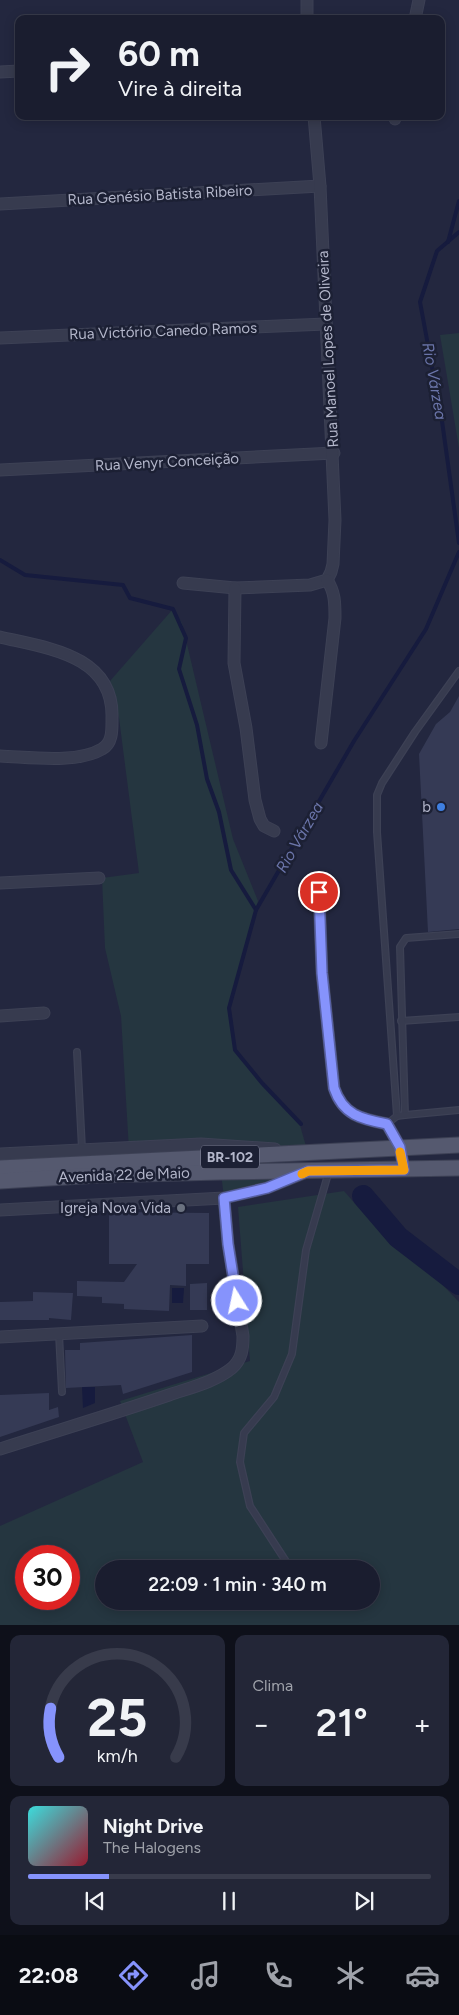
<!DOCTYPE html>
<html lang="pt">
<head>
<meta charset="utf-8">
<style>
  body { margin:0; font-family:Figtree,sans-serif; background:#232637; color:#f1f3f6; height:100vh; display:flex; flex-direction:column; font-size:19px; white-space:nowrap }
  * { box-sizing:border-box; margin:0 }
  p { font-size:16px; color:#9fa2aa }
  .icon { flex:none; width:28px; height:28px; fill:none; stroke:currentColor; stroke-width:2; stroke-linecap:round; stroke-linejoin:round }
  .map { position:relative; height:1625px; overflow:hidden }
  .side { display:flex; flex-direction:column; gap:10px; padding:10px; background:#0e101a; flex:1 }
  .side>* { flex:none }
  .top-card { position:absolute; left:15px; top:15px; width:430px; height:105px; border-radius:10px; box-shadow:0 2px 12px #0003,0 0 0 1px #383b4b; background:#1a1d2f; color:#f1f3f6; overflow:hidden }
  .speed { position:absolute; left:15px; top:1545px; display:flex; gap:10px; font-size:25px; font-weight:700; text-align:center }
  .speed>* { display:grid; place-content:center; width:65px; height:65px; border-radius:50%; background:#1a1d2f; box-shadow:0 2px 12px #0003,0 0 0 1px #383b4b; line-height:1 }
  .speed .limit { border:8px solid #d22; background:#fff; color:#111 }
  .pin { position:absolute; display:grid; place-items:center; width:42px; height:42px; color:#fff; margin:-21px; border:2px solid #fff; border-radius:50%; box-shadow:0 1px 5px #0007 }
  .me { position:absolute; width:55px; margin:-28px; rotate:350deg; stroke-linejoin:round; filter:drop-shadow(0 0 4px #0008) }
  .turn { display:flex; align-items:center; gap:18px; height:105px; padding:0 20px; font-size:22px }
  .turn .icon { width:65px; height:65px; stroke-width:2.5 }
  .turn b { display:block; font-size:35px; line-height:42px }
  .big { font-size:38px; font-weight:600; line-height:1.1 }
  .side .widget { flex:1; display:flex; flex-direction:column; justify-content:center; gap:8px; min-width:0; padding:0 18px; border-radius:10px; background:#232637 }
  .side .dial { align-items:center; gap:0 }
  .dial svg { height:130px; overflow:visible; fill:none; stroke:#383b4b; stroke-width:7; stroke-linecap:round; text-anchor:middle }
  .dial text { fill:#f1f3f6; stroke:none }
  .song { display:flex; align-items:center; gap:15px }
  .cover { width:60px; height:60px; border-radius:8px; background:linear-gradient(135deg,hsl(180 70% 55%),hsl(350 70% 35%)) }
  .played { height:5px; border-radius:2px; background:linear-gradient(90deg,#8693fc 20%,#383b4b 20%) }
  .keys { display:flex; justify-content:space-around; direction:ltr }
  .heat { display:flex; justify-content:space-between; align-items:center; font-size:28px; direction:ltr }
  .side .tiles { flex:1; display:grid; gap:10px; grid-template-columns:1fr 1fr }
  .widget:last-child { grid-column:span 2 }
  .trip { position:absolute; left:95px; top:1560px; width:285px; height:50px; border-radius:25px; background:#1a1d2f; box-shadow:0 2px 12px #0003,0 0 0 1px #383b4b; font-weight:600; line-height:50px; text-align:center }
  .tabs { display:flex; height:80px; justify-content:space-around; align-items:center; background:#0a0c13; color:#9fa2aa }
  .tabs .icon { width:35px; height:35px }
  .tabs .selected { color:#8693fc }
  .tabs b { font-size:22px; color:#f1f3f6 }
  .map>svg:first-child { display:block }
  .green { fill:#253640; fill-rule:evenodd }
  .water { fill:#161b3e }
  .lines { fill:none; stroke-linecap:round; stroke-linejoin:round }
  .stream { stroke:#161b3e; stroke-width:4 }
  .river { stroke:#161b3e; stroke-width:22 }
  .building { fill:#353a55 }
  .service-casing { stroke:#3d4155; stroke-width:8 }
  .minor-casing { stroke:#3d4155; stroke-width:13 }
  .primary-casing { stroke:#3d4155; stroke-width:17 }
  .service { stroke:#373b4f; stroke-width:5.5 }
  .minor { stroke:#373b4f; stroke-width:11 }
  .primary { stroke:#55596f; stroke-width:15 }
  .route-casing { stroke:#5760a4; stroke-width:12 }
  .route { stroke:#8693fc; stroke-width:9 }
  .slow { stroke:#f59e0b; stroke-width:9 }
  .shop-dot { fill:#3f7fe0; stroke:#1c2034; stroke-width:2 }
  .worship-dot { fill:#6b7280; stroke:#1c2034; stroke-width:2 }
  .labels { text-anchor:middle; stroke-width:5; stroke-linejoin:round; paint-order:stroke }
  .shield { fill:#1c2034; stroke:#86899d; stroke-width:1 }
  .shield-label { font-size:14px; font-weight:bold; fill:#b3b6ca }
  .street-label { font-size:15px; fill:#b3b6ca; stroke:#1c2034 }
  .poi-label { font-size:15px; fill:#b3b6ca; stroke:#1c2034; text-anchor:end }
  .water-label { font-size:16px; font-style:italic; fill:#6b75aa; stroke:#1c2034 }
</style>
</head>
<body>
<div class="map">
<svg width="459" height="1625" viewBox="0 0 459 1625">
  <rect width="100%" height="100%" fill="#23273f"/>
  <g class="green">
    <polygon points="459,333 459,448 440,335"/>
    <polygon points="173,609 182,623 233,839 258,901 229,1008 235,1049 262,1083 299,1122 310,1160 0,1175 0,1157 129,1150 121,1016 105,948 102,878 139,873 119,718 110,681"/>
    <polygon points="221,1173 297,1175 224,1198"/>
    <path d="M344,1191L393,1247L435,1277L459,1302V1625H0V1526L143,1462L120,1401L250,1361L238,1207ZM26,1556H69V1599H26ZM104,1569H371V1601H104Z"/>
  </g>
  <g class="water">
    <polygon points="172,1288 184,1288 183,1303 172,1303"/>
    <polygon points="82,1387 95,1387 95,1403 83,1408"/>
  </g>
  <g class="lines">
    <g class="stream">
      <polyline points="459,232 437,251 420,302 442,421 459,543"/>
      <polyline points="448,242 459,201"/>
      <polyline points="0,560 25,575 123,585 130,598 173,609 186,638 179,669 197,725 207,779 219,812 231,870 256,910"/>
      <polyline points="301,1124 262,1083 235,1050 229,1008 256,910 354,741 426,629 459,552"/>
    </g>
    <polyline class="river" points="363,1196 398,1237 459,1284"/>
  </g>
  <g class="building">
    <polygon points="459,696 459,929 428,932 419,754 436,724 450,712"/>
    <polygon points="109,1212 209,1213 209,1264 186,1264 186,1286 170,1285 169,1311 124,1309 124,1304 102,1303 102,1297 77,1296 77,1281 124,1282 137,1264 109,1264"/>
    <polygon points="207,1283 207,1310 190,1310 190,1284"/>
    <polygon points="33,1292 73,1293 71,1320 49,1318 49,1320 0,1320 0,1302 33,1301"/>
    <polygon points="192,1335 192,1372 123,1394 121,1385 66,1388 65,1350 80,1350 80,1343"/>
    <polygon points="49,1393 49,1410 58,1407 59,1417 0,1437 0,1395"/>
  </g>
  <g class="lines">
    <defs>
      <g id="service">
        <polyline points="401,1021 459,1017"/>
        <polyline points="77,1052 82,1149"/>
        <polyline points="405,1115 400,947 406,938 459,934"/>
        <polyline points="397,1116 377,832 377,795 382,783 415,732 459,671"/>
        <polyline points="387,1124 397,1116 405,1115 459,1110"/>
        <polyline points="59,1334 62,1392"/>
        <polyline points="291,1569 250,1506 240,1462 244,1433 274,1397 292,1354 306,1250 329,1171"/>
      </g>
      <g id="minor">
        <polyline points="307,0 307,19"/>
        <polyline points="415,19 419,0"/>
        <polyline points="0,72 19,71"/>
        <polyline points="395,119 395,116"/>
        <polyline points="0,204 320,186"/>
        <polyline points="0,338 326,324"/>
        <polyline points="0,470 334,453"/>
        <polyline points="183,583 235,588 310,585 327,580 331,572 333,564 335,520 320,186 314,116"/>
        <polyline points="235,588 234,663 246,728 255,800 260,819 264,826 274,831"/>
        <path d="M0,637C47,648 114,655 112,718C112,729 113,743 102,749C77,764 29,757 0,756"/>
        <path d="M321,743L335,618C335,603 335,592 327,580"/>
        <polyline points="0,883 99,878"/>
        <path d="M319,892L322,973L334,1088C343,1115 361,1119 387,1124L400,1147L404,1170"/>
        <polyline points="0,1016 44,1013"/>
        <polyline points="0,1154 201,1144 275,1149"/>
        <polyline points="0,1210 224,1198 267,1188 304,1173"/>
        <polyline points="0,1337 202,1326"/>
        <path d="M0,1449C56,1431 113,1414 169,1395C189,1388 215,1382 232,1368C242,1359 243,1349 243,1336L228,1244L224,1198"/>
      </g>
      <g id="primary">
        <polyline points="0,1168 459,1145"/>
        <polyline points="0,1181 99,1175 221,1172 459,1168"/>
      </g>
    </defs>
    <use href="#service" class="service-casing"/>
    <use href="#minor" class="minor-casing"/>
    <use href="#primary" class="primary-casing"/>
    <use href="#service" class="service"/>
    <use href="#minor" class="minor"/>
    <use href="#primary" class="primary"/>
  </g>
  <g class="lines">
    <defs>
      <path id="route" d="M237,1301L228,1244L224,1198L267,1188L308,1171L404,1170L400,1147L387,1124C361,1119 343,1115 334,1088L322,973L319,892"/>
    </defs>
    <use href="#route" class="route-casing"/>
    <use href="#route" class="route"/>
    <polyline class="slow" points="302,1174 308,1171 404,1170 400,1152"/>
  </g>
  <circle class="shop-dot" cx="441" cy="807" r="5"/>
  <circle class="worship-dot" cx="181" cy="1208" r="5"/>
  <g class="labels">
    <rect class="shield" x="201" y="1145.5" width="58" height="23" rx="4"/>
    <g class="shield-label">
      <text x="230" y="1162">BR-102</text>
    </g>
    <g class="street-label">
      <text transform="translate(160 195) rotate(-3)" y="5">Rua Genésio Batista Ribeiro</text>
      <text transform="translate(163 331) rotate(-2)" y="5">Rua Victório Canedo Ramos</text>
      <text transform="translate(328 349) rotate(-93)" y="5">Rua Manoel Lopes de Oliveira</text>
      <text transform="translate(167 462) rotate(-3)" y="5">Rua Venyr Conceição</text>
      <text transform="translate(124 1175) rotate(-2)" y="5">Avenida 22 de Maio</text>
    </g>
    <g class="poi-label">
      <text x="431" y="812">b</text>
      <text x="171" y="1213">Igreja Nova Vida</text>
    </g>
    <g class="water-label">
      <text transform="translate(435 381) rotate(80)" y="6">Rio Várzea</text>
      <text transform="translate(299 837) rotate(-60)" y="6">Rio Várzea</text>
    </g>
  </g>
</svg>
<div class="speed"><div class="limit">30</div></div>
<div class="pin" style="left:319px;top:892px;background:#d93025"><svg class="icon" aria-label="arrive" viewBox="0 0 24 24"><path d="M6 21V4h12l-3 4 3 4H6"/></svg></div>
<svg class="me" style="left:237px;top:1301px" viewBox="-20 -20 40 40"><circle r="17" fill="#8693fc" stroke="#fff" stroke-width="3"/><path d="M0-11L8 9 0 5-8 9z" fill="#fff"/></svg>
<div class="trip">22:09 · 1 min · 340 m</div>
<div class="top-card">
<div class="turn"><svg class="icon" aria-label="right" viewBox="0 0 24 24"><path d="M7 20v-9h11M14 6l5 5-5 5"/></svg><div><b>60 m</b>Vire à direita</div></div>
</div>
</div>
<section class="side">
<div class="tiles">
<div class="widget dial"><svg viewBox="0 0 100 80">
<path d="M14 69A42 42 0 1 1 86 69"/>
<path d="M14 69A42 42 0 0 1 9 39" stroke="#8693fc"/>
<text x="50" y="56" font-size="32" font-weight="700">25</text>
<text x="50" y="72" font-size="11">km/h</text>
</svg></div>
<div class="widget"><p>Clima</p>
<div class="heat"><a>−</a><b class="big">21°</b><a>+</a></div>
</div>
<div class="widget">
<div class="song"><i class="cover"></i><div><b>Night Drive</b><p>The Halogens</p></div></div>
<div class="played"></div>
<div class="keys"><svg class="icon" aria-label="previous" viewBox="0 0 24 24"><path d="M18 5L8 12l10 7zM5 5v14"/></svg><svg class="icon" aria-label="pause" viewBox="0 0 24 24"><path d="M8 5v14M16 5v14"/></svg><svg class="icon" aria-label="next" viewBox="0 0 24 24"><path d="M6 5l10 7-10 7zM19 5v14"/></svg></div>
</div>
</div>
</section>
<nav class="tabs">
<b>22:08</b>
<svg class="icon selected" aria-label="directions" viewBox="0 0 24 24"><path d="M12 3l9 9-9 9-9-9zM9 14v-3h6M13 9l2 2-2 2"/></svg>
<svg class="icon" aria-label="music" viewBox="0 0 24 24"><path d="M9 18V5l10-2v13"/><circle cx="6" cy="18" r="3"/><circle cx="16" cy="16" r="3"/></svg>
<svg class="icon" aria-label="phone" viewBox="0 0 24 24"><path d="M5 4h4l2 5-3 2q2 4 5 5l2-3 5 2v4C11 20 4 13 5 4z"/></svg>
<svg class="icon" aria-label="climate" viewBox="0 0 24 24"><path d="M12 3v18M4 7l16 10M4 17L20 7"/></svg>
<svg class="icon" aria-label="car" viewBox="0 0 24 24"><path d="M5 17H2v-5l4-1 3-4h7l3 4 3 1v5h-3M9 17h6M6 11h13"/><circle cx="7" cy="17" r="2"/><circle cx="17" cy="17" r="2"/></svg>
</nav>
</body>
</html>
